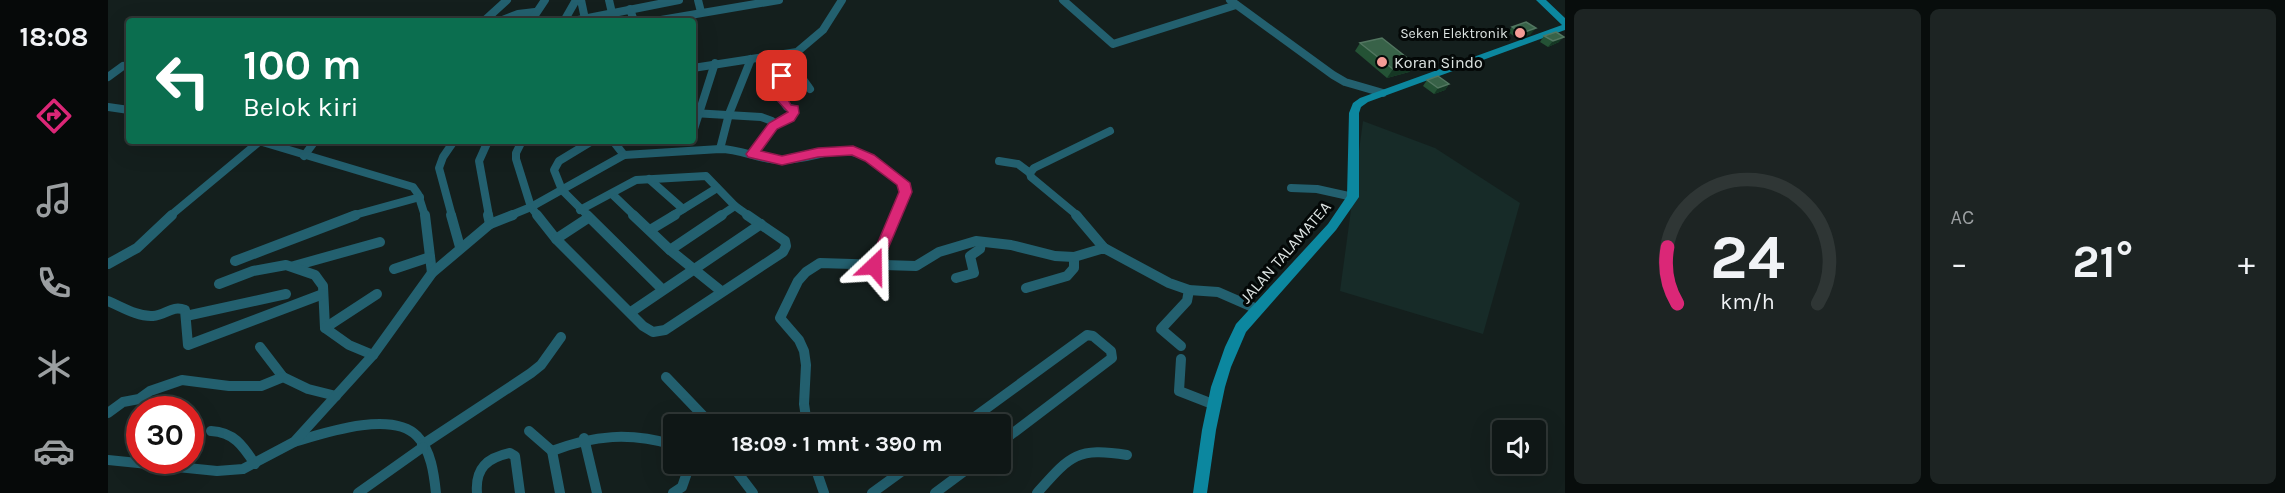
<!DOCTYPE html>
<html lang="id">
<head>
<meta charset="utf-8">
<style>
  body { margin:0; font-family:Karla,sans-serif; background:#1d2423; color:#f1f3f6; height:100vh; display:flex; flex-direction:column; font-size:22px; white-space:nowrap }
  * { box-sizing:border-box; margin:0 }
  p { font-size:20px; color:#9b9fa1 }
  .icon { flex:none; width:33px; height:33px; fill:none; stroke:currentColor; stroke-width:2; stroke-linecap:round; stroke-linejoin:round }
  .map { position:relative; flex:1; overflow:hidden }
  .details { display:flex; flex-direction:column; gap:9px; padding:9px; background:#080d0c; width:720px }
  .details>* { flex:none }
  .guide { position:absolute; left:18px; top:18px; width:570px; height:126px; border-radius:6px; box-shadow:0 6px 24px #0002,0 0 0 2px #2f3635; background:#0b6e4f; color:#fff; overflow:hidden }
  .buttons { position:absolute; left:1384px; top:420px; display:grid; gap:12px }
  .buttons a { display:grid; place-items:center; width:54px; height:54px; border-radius:6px; background:#0f1716; box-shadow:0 6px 24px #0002,0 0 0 2px #2f3635; font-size:30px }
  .speed { position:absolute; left:18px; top:396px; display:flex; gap:12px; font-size:30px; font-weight:700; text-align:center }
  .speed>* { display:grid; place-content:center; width:78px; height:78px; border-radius:50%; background:#0f1716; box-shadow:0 6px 24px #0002,0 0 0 2px #2f3635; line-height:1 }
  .speed .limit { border:9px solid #d22; background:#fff; color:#111 }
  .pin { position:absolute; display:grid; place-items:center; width:51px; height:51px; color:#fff; margin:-26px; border-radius:12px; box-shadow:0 3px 9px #0006 }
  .me { position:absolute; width:66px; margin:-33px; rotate:23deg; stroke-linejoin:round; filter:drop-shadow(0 0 4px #0008) }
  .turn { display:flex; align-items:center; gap:21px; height:126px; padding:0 18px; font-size:27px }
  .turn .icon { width:78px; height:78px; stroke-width:2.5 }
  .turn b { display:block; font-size:42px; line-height:51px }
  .big { font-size:45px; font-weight:700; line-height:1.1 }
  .details .card { flex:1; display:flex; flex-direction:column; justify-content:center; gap:9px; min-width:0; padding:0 21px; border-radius:9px; background:#1d2423 }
  .details .dial { align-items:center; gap:0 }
  .dial svg { height:156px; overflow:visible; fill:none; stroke:#2f3635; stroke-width:7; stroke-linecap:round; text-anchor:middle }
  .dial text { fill:#f1f3f6; stroke:none }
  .heat { display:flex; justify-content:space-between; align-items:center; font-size:33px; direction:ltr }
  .details .tiles { flex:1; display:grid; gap:9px; grid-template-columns:repeat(2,1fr) }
  .trip { position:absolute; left:555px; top:414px; width:348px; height:60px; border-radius:6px; background:#0f1716; box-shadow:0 6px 24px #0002,0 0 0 2px #2f3635; font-weight:700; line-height:60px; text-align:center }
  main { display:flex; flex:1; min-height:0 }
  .tab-bar { display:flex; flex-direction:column; width:108px; justify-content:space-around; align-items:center; background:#060909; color:#9b9fa1 }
  .tab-bar .icon { width:42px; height:42px }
  .tab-bar .current { color:#db2777 }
  .tab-bar b { font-size:27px; color:#f1f3f6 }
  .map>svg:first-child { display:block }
  .built { fill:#172b28 }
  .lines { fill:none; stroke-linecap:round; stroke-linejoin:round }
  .street-far1 { stroke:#23606f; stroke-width:8 }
  .street { stroke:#23606f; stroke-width:10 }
  .secondary { fill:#0c879f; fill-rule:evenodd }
  .wall { fill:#245235 }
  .shaded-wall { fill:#153724 }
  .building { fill:#386248; stroke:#527660; stroke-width:1.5 }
  .route { fill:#db2777; stroke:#8e194d; stroke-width:1.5 }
  .poi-dot { fill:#f59c96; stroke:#040807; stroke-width:2 }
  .labels { text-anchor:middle; stroke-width:6; stroke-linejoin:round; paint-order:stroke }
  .far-poi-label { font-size:14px; fill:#dde4e2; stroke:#040807; text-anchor:end }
  .poi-label { font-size:16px; fill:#dde4e2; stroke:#040807; text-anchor:start }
  .street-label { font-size:16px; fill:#dde4e2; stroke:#040807 }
</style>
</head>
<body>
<main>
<nav class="tab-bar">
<b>18:08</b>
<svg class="icon current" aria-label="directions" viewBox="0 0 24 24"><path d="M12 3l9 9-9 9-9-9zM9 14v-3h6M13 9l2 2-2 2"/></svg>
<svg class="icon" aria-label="music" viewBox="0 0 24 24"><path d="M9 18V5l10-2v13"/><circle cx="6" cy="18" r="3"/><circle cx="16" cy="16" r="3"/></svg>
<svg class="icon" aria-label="phone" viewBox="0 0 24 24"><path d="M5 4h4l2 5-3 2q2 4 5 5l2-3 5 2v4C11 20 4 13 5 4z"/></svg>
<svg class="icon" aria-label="climate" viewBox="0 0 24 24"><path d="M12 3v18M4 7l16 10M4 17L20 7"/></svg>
<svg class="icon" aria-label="car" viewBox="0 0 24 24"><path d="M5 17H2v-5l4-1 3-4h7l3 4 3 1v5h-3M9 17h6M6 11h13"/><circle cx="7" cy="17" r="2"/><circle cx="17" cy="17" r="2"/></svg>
</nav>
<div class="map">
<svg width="1457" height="493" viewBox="0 0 1457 493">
  <rect width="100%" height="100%" fill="#141f1d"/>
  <polygon class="built" points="1255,121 1327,148 1412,203 1375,334 1232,291"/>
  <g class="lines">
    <g class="street-far1">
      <polyline points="473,0 477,19"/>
      <polyline points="501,0 504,13"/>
      <polyline points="590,0 593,12"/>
      <polyline points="955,0 1005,44 1128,5"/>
      <polyline points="1122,0 1225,75 1237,82 1275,93"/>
      <polyline points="522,9 526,21"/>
      <polyline points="376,21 399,0"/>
      <polyline points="392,21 410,14 427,12"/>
      <polyline points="423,21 437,0"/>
      <polyline points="456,21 468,0"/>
      <polyline points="465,21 571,0"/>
      <polyline points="547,21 671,0"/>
      <polyline points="682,61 702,89"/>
      <polyline points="585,68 689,52 715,30 734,0"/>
      <polyline points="0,77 15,66"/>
      <polyline points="0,107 21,110"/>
      <polyline points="585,113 653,117 664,121 665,126 644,154"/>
      <path d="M665,126C674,122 683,119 686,109L679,107L673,98L675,89L671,71L685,64"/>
      <polyline points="585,132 607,63"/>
      <polyline points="151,141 305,187 310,194 317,216"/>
      <polyline points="380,141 371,161 381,216"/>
      <polyline points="414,141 408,153 408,159 423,207 430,216"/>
      <polyline points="505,141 516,155"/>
      <polyline points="612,149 621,114 643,59"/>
      <polyline points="196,156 207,141"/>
      <polyline points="891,161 910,164 922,173"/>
      <polyline points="541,179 575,209"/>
      <polyline points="1183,188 1209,189 1245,197"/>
      <polyline points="504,194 527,216"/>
      <polyline points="472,210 528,180 598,176 627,206 641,216"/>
      <polyline points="62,216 152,141"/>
      <polyline points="243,216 312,197"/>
      <polyline points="344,216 331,168 335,157 346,141"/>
      <path d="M401,216L423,207L516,155L612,149C633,149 655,161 675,160C720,158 733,136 775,168C784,175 794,180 798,190L787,216"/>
      <polyline points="480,216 454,190 446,170 451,161 484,141"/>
      <polyline points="564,216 609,188"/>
      <polyline points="612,216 627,206"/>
      <polyline points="970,216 923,177 922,173 926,168 1002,131"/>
    </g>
    <g class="street">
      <polyline points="317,215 324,273"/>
      <polyline points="343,215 352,247"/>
      <polyline points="380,215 382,224"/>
      <polyline points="429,215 448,239 535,326 545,332 557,330 675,252 678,246 677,241 639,215"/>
      <polyline points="479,215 554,289"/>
      <polyline points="525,215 562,250 613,291"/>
      <polyline points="968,215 996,248"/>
      <polyline points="542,230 567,215"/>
      <polyline points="448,239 480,218"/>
      <polyline points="562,250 614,215"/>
      <polyline points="127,261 248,215"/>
      <polyline points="0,264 29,248 64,215"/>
      <polyline points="186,266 272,242"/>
      <polyline points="766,266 788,215"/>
      <polyline points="286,269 322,257"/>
      <polyline points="848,278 866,273 862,256 872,249 873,242"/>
      <polyline points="111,284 145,271 178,265 207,275 215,286 217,328"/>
      <polyline points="918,288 959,276 966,268 966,257"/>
      <path d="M0,301C14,307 30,317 45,316C58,315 64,305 77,310L80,345L215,294"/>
      <polyline points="523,312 653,224"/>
      <polyline points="78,316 178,294"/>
      <polyline points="1073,346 1053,329 1079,301 1081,290"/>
      <polyline points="152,347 175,377"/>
      <polyline points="265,355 241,345 217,328 269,294"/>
      <polyline points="1073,359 1071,391 1107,405"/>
      <polyline points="558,377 603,424"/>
      <polyline points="0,413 15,402 31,399 42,391 74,380 121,386 153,386 175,377 200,389 228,396"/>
      <polyline points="699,424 696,404 698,365 696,351 691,340 672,318 690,281 698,272 712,263 808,266 831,252 868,241 903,245 947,256 966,257 996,248 1061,283 1081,290 1110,292 1149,309"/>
      <polyline points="857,424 979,335 985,336 1003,351 1004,358 892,443"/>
      <path d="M103,431C126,432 135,446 147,464"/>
      <path d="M421,431L444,451C486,435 522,432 566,445"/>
      <polyline points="476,438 489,493"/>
      <path d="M186,442C216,433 284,410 309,436C323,450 326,474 328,493"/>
      <polyline points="314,445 423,373 433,365 453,337"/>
      <polyline points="444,451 452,493"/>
      <polyline points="0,460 109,471 135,469 186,442 265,355 324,273 382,224 405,215"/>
      <polyline points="616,464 626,468 645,493"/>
      <polyline points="706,464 716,493"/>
      <polyline points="250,493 315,447"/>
      <path d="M369,493C367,468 379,458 402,453L407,456L412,493"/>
      <polyline points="565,493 574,487 582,464"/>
      <polyline points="764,493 804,464"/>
      <polyline points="827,493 866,464"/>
      <path d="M929,493C962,456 968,447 1019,455"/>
    </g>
    <polygon class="secondary" points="1428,0 1438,0 1457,18 1457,30 1260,102 1253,107 1251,113 1251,197 1228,230 1138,332 1123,367 1117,387 1108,430 1099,493 1085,493 1094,430 1103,387 1117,347 1128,324 1220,224 1239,196 1241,113 1245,103 1252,98 1454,25"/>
  </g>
  <g class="wall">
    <polygon points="1404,27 1423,34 1410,39 1400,32"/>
    <polygon points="1436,36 1451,42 1440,47 1432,42"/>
    <polygon points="1252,43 1307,64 1301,72 1279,78 1247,51"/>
    <polygon points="1319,80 1341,84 1337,90 1326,94 1315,86"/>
  </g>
  <g class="shaded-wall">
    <polygon points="1428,28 1423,34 1410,39 1414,33"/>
    <polygon points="1456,37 1451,42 1440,47 1445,41"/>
    <polygon points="1307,64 1301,72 1279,78 1285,69"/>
    <polygon points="1341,84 1337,90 1326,94 1330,88"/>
  </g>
  <g class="building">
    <polygon points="1418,22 1428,28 1414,33 1404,27"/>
    <polygon points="1448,32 1456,37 1445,41 1436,36"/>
    <polygon points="1274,38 1307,64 1285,69 1252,43"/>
    <polygon points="1330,76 1341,84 1330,88 1319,80"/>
  </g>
  <polygon class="route" points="674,73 679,76 681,89 679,98 683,105 690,106 691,113 686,121 669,129 653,151 674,156 710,148 745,146 766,155 802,183 804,192 771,270 762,270 760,266 791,192 789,185 757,161 744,155 710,157 674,165 640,157 638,154 661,123 680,112 667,98 670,89 668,76"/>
  <g class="poi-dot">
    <circle cx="1412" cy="33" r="6"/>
    <circle cx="1274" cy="62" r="6"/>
  </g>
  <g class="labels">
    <g class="far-poi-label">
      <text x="1400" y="38">Seken Elektronik</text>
    </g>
    <g class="poi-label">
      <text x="1286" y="68">Koran Sindo</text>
    </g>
    <g class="street-label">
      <text transform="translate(1177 252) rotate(-49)" y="6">JALAN TALAMATEA</text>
    </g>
  </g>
</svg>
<div class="buttons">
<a><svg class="icon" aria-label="sound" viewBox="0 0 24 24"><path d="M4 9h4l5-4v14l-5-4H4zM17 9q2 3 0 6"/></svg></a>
</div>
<div class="speed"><div class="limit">30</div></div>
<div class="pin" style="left:674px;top:76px;background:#d93025"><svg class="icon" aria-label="arrive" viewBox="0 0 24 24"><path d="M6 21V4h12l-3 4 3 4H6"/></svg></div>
<svg class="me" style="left:766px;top:266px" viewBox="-20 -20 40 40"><path d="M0-17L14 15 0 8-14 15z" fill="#db2777" stroke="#fff" stroke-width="4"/></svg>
<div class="trip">18:09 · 1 mnt · 390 m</div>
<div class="guide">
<div class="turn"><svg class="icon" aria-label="left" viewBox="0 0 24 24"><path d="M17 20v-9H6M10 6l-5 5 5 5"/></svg><div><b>100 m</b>Belok kiri</div></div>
</div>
</div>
<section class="details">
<div class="tiles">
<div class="card dial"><svg viewBox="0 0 100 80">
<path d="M14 69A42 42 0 1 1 86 69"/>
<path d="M14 69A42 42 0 0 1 9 40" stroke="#db2777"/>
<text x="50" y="56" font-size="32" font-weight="700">24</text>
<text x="50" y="72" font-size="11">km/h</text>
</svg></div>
<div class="card"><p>AC</p>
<div class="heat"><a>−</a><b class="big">21°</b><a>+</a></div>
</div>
</div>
</section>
</main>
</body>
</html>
